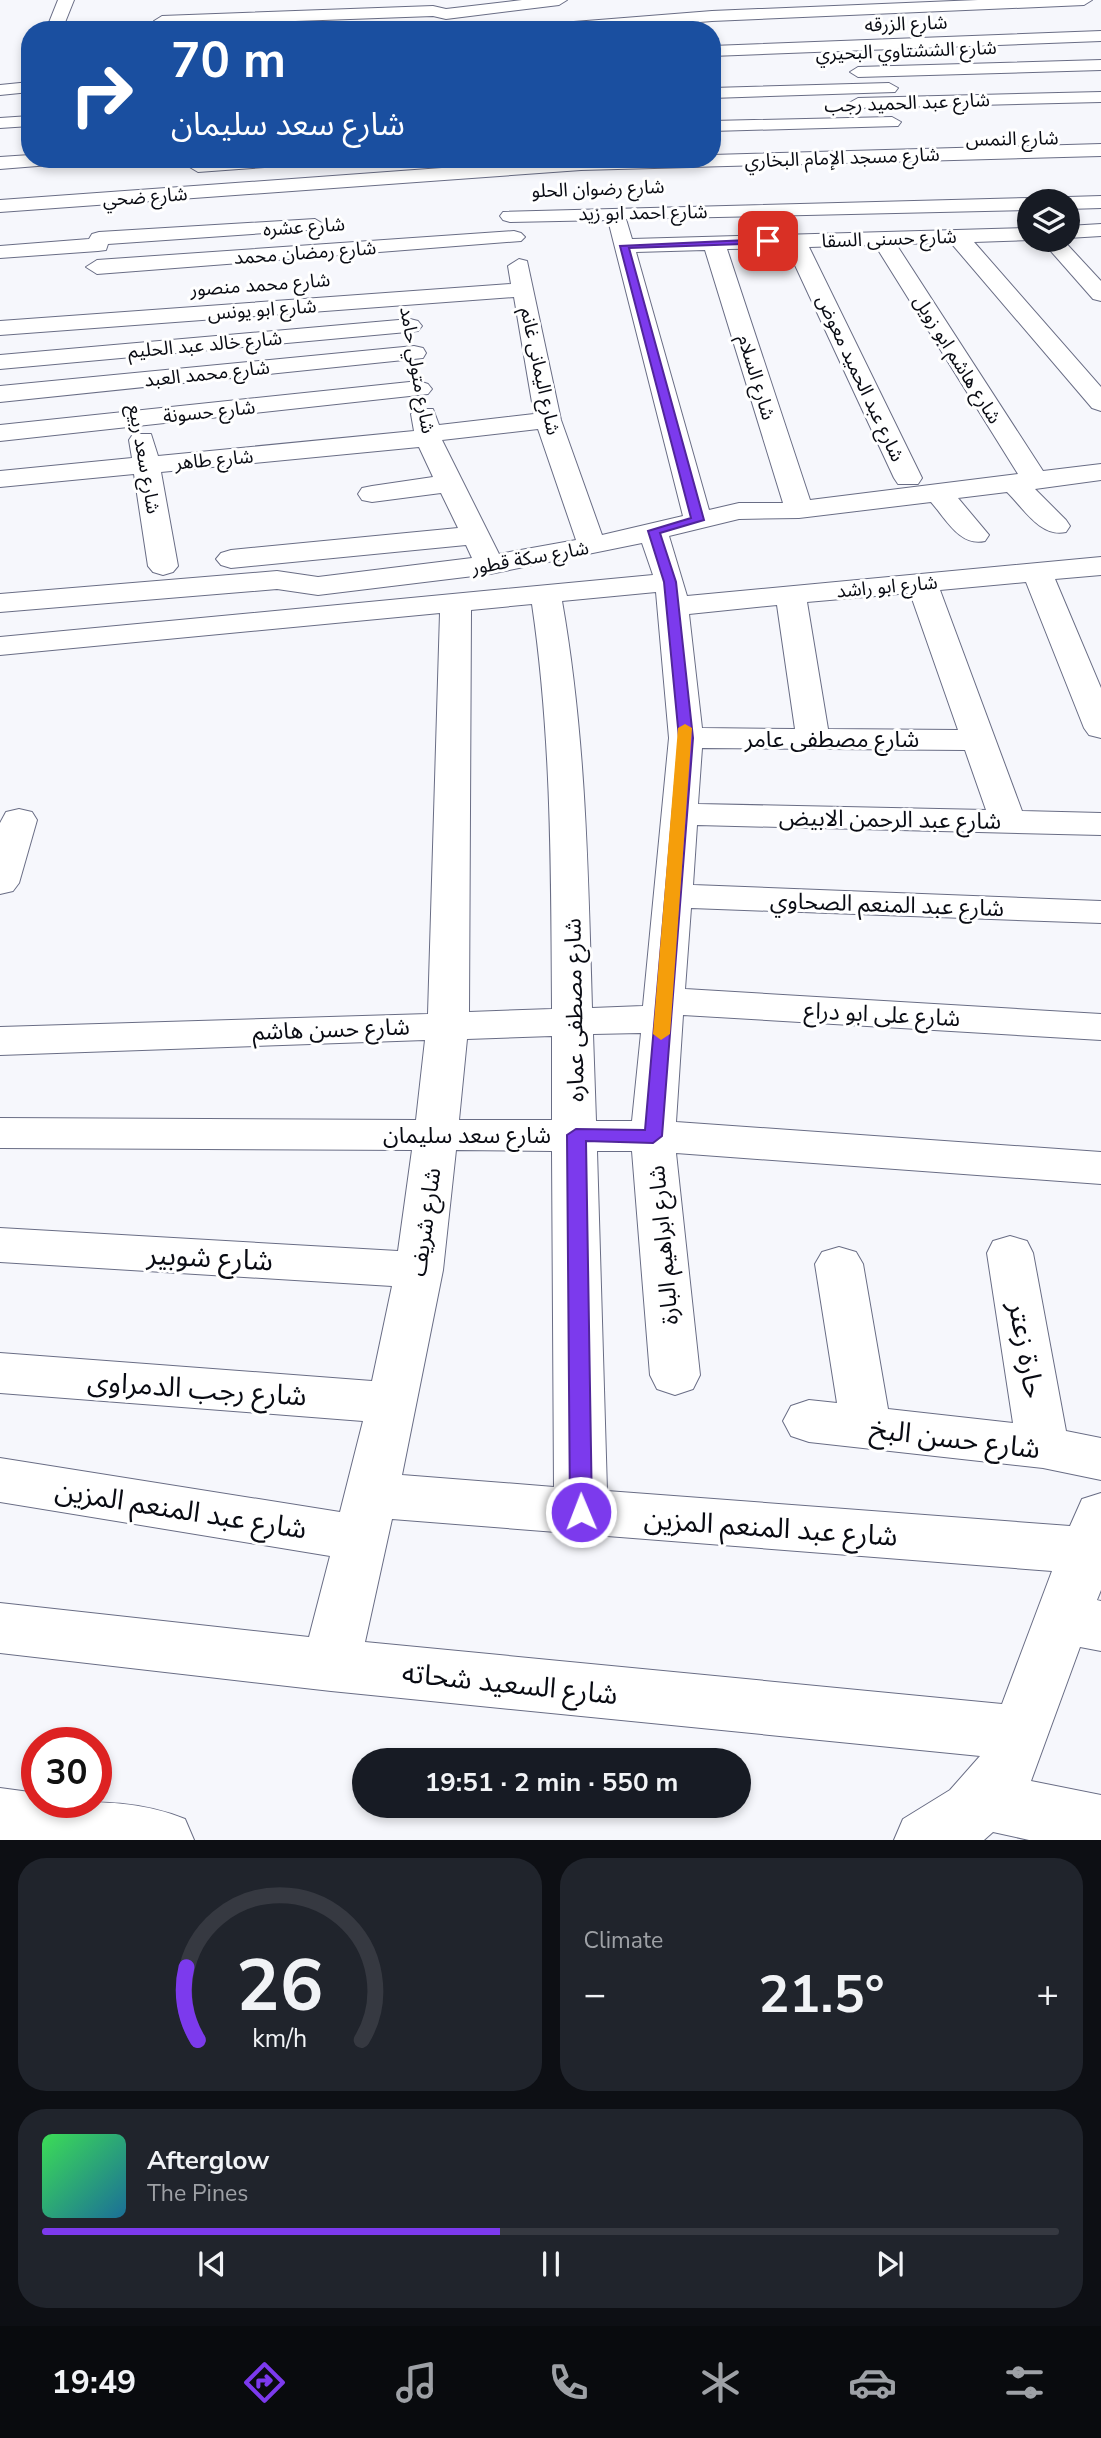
<!DOCTYPE html>
<html lang="en">
<head>
<meta charset="utf-8">
<style>
  body { margin:0; font-family:"Nunito Sans","Noto Sans Arabic",sans-serif; background:#20242c; color:#f1f3f6; height:100vh; display:flex; flex-direction:column; font-size:26px; white-space:nowrap }
  * { box-sizing:border-box; margin:0 }
  p { font-size:23px; color:#9ea1a6 }
  .icon { flex:none; width:38px; height:38px; fill:none; stroke:currentColor; stroke-width:2; stroke-linecap:round; stroke-linejoin:round }
  .map { position:relative; height:1840px; overflow:hidden }
  .sheet { display:flex; flex-direction:column; gap:18px; padding:18px; background:#0d0f14; flex:1 }
  .sheet>* { flex:none }
  .hud { position:absolute; left:21px; top:21px; width:700px; height:147px; border-radius:28px; box-shadow:0 4px 10px #0003; background:#1a4fa0; color:#fff; overflow:hidden }
  .fabs { position:absolute; left:1017px; top:189px; display:grid; gap:14px }
  .fabs a { display:grid; place-items:center; width:63px; height:63px; border-radius:50%; background:#171b24; box-shadow:0 4px 10px #0003; font-size:35px }
  .speed { position:absolute; left:21px; top:1727px; display:flex; gap:14px; font-size:35px; font-weight:700; text-align:center }
  .speed>* { display:grid; place-content:center; width:91px; height:91px; border-radius:50%; background:#171b24; box-shadow:0 4px 10px #0003; line-height:1 }
  .speed .limit { border:10px solid #d22; background:#fff; color:#111 }
  .pin { position:absolute; display:grid; place-items:center; width:60px; height:60px; color:#fff; margin:-30px; border-radius:14px; box-shadow:0 4px 10px #0006 }
  .me { position:absolute; width:77px; margin:-38px; rotate:359deg; stroke-linejoin:round; filter:drop-shadow(0 0 5px #0008) }
  .turn { display:flex; align-items:center; gap:24px; height:147px; padding:0 35px; font-size:32px }
  .turn .icon { width:91px; height:91px; stroke-width:2.5 }
  .turn b { display:block; font-size:49px; line-height:60px }
  .big { font-size:52px; font-weight:700; line-height:1.1 }
  .sheet .widget { flex:1; display:flex; flex-direction:column; justify-content:center; gap:10px; min-width:0; padding:0 24px; border-radius:28px; background:#20242c }
  .sheet .dial { align-items:center; gap:0 }
  .dial svg { height:182px; overflow:visible; fill:none; stroke:#363941; stroke-width:7; stroke-linecap:round; text-anchor:middle }
  .dial text { fill:#f1f3f6; stroke:none }
  .song { display:flex; align-items:center; gap:21px }
  .cover { width:84px; height:84px; border-radius:10px; background:linear-gradient(135deg,hsl(130 70% 55%),hsl(200 70% 35%)) }
  .played { height:7px; border-radius:4px; background:linear-gradient(90deg,#7c3aed 45%,#363941 45%) }
  .keys { display:flex; justify-content:space-around; direction:ltr }
  .heat { display:flex; justify-content:space-between; align-items:center; font-size:38px; direction:ltr }
  .sheet .tiles { flex:1; display:grid; gap:18px; grid-template-columns:1fr 1fr }
  .widget:last-child { grid-column:span 2 }
  .trip { position:absolute; left:352px; top:1748px; width:399px; height:70px; border-radius:35px; background:#171b24; box-shadow:0 4px 10px #0003; font-weight:700; line-height:70px; text-align:center }
  .dock { display:flex; height:112px; justify-content:space-around; align-items:center; background:#090b0e; color:#9ea1a6 }
  .dock .icon { width:49px; height:49px }
  .dock .on { color:#7c3aed }
  .dock b { font-size:32px; color:#f1f3f6 }
  .map>svg:first-child { display:block }
  .lines { fill:none; stroke-linecap:round; stroke-linejoin:round }
  .minor-casing { stroke:#696d85; stroke-width:2 }
  .minor { fill:#fff; fill-rule:evenodd }
  .route { fill:#7c3aed; stroke:#51269a; stroke-width:2 }
  .slow { fill:#f59e0b }
  .labels { text-anchor:middle; stroke-width:6; stroke-linejoin:round; paint-order:stroke }
  .far-street-label { font-size:19px; fill:#090b13; stroke:#fff }
  .street-label { font-size:23px; fill:#090b13; stroke:#fff }
  .near-street-label { font-size:28px; fill:#090b13; stroke:#fff }
</style>
</head>
<body>
<div class="map">
<svg width="1101" height="1840" viewBox="0 0 1101 1840">
  <rect width="100%" height="100%" fill="#f6f7fc"/>
  <g class="lines">
    <defs>
      <g id="minor">
        <polygon points="58,0 74,0 62,30 46,30"/>
        <polygon points="522,0 567,0 559,5 446,19 433,16 162,26 154,21 162,16 433,6 446,9"/>
        <polygon points="978,0 1092,0 1084,5 712,21 599,30 528,30 536,25 712,11"/>
        <polygon points="1101,31 1101,41 712,56 712,46"/>
        <polygon points="1101,60 1101,70 858,77 850,72 858,67"/>
        <polygon points="30,82 30,92 0,95 0,85"/>
        <polygon points="889,83 898,88 895,92 712,98 712,88"/>
        <polygon points="1101,92 1101,102 858,108 849,103 858,98"/>
        <polygon points="30,116 30,126 0,128 0,118"/>
        <polygon points="892,117 901,122 898,126 712,131 712,121"/>
        <polygon points="1101,144 1101,156 581,170 0,212 0,200 567,159 712,159 712,155"/>
        <polygon points="30,155 30,159 59,159 50,165 0,169 0,157"/>
        <polygon points="211,159 287,159 288,160 278,166 198,172 188,166 191,162"/>
        <polygon points="1101,196 1101,208 1068,209 1068,201 1059,201 1068,197"/>
        <path d="M1029,198L1037,201H1029V210L626,219L632,239L1029,228L1031,240L974,242L1101,387V411L1092,408L951,243L896,244L1043,471L1101,464V480L1035,489L1066,520L1070,526L1066,532C1041,538 1024,509 1007,492L958,498L989,535L985,541C960,547 946,519 931,502L799,518L739,519L669,536L687,596L1101,557V575L1055,579L1101,688V738L1089,735L1084,728L1026,582L940,590L1022,811L1101,813V835L697,825L693,885L1101,901V923L691,908L685,989L1101,1014V1040L683,1015L676,1122L1101,1152V1184L676,1153L700,1375L693,1389L675,1395L657,1389L650,1375L632,1151H597L607,1491L1070,1526L1082,1499L1101,1493V1590L1097,1600L1101,1601V1651L1080,1647L1031,1781L1101,1795V1840H1029L993,1832L984,1840H894L903,1819L950,1790L980,1756L331,1691L0,1653V1603L309,1637L330,1556L0,1502V1458L340,1512L363,1421L0,1393V1353L372,1381L392,1286L0,1262V1228L398,1251L412,1150L0,1148V1118L416,1120L425,1040L0,1055V1027L428,1014L440,613L0,655V637L653,575L642,543L490,574L318,595L277,589L0,612V594L277,571L318,577L472,558L466,545L231,568L221,565L216,559L221,553L231,550L458,528L441,493L372,502L362,500L358,494L362,488L372,486L433,477L419,447L161,472L178,566L173,572L163,575L153,572L148,566L134,474L0,487V471L132,458L129,440L133,434H151L158,456L414,431L411,414L415,409H433L439,425L534,414L514,297L0,335V321L511,284L508,266L519,259L527,261L561,420L602,535L683,516L608,220L510,222L503,220L500,216L503,212ZM875,245L1018,474L810,500L727,249L787,248L894,478L898,484H918L922,478L809,247ZM705,250L783,503H739L709,510L636,252ZM538,429L576,540L499,554L442,440ZM656,592L669,738L643,1006L592,1008C588,870 586,738 562,601ZM910,593L958,730L828,729L807,602ZM532,604C552,739 551,873 552,1009L469,1012L471,610ZM777,605L795,729L702,728L689,614ZM702,748L965,750L986,810L698,804ZM641,1033L632,1121H596L593,1034ZM552,1036V1120H459L467,1039ZM456,1150L552,1151L554,1487L402,1475L443,1270ZM392,1519L1052,1571L1002,1704L365,1642Z"/>
        <polygon points="315,219 325,225 322,229 108,244 106,250 98,251 0,258 0,246 89,239 92,234 99,232"/>
        <polygon points="1101,224 1101,236 1068,238 1068,226"/>
        <polygon points="514,231 521,233 525,237 521,241 97,274 86,267 97,260"/>
        <polygon points="1041,240 1063,240 1101,281 1101,301 1093,299"/>
        <polygon points="410,319 418,321 422,326 418,331 0,369 0,355"/>
        <polygon points="414,346 423,348 426,353 423,358 0,402 0,386"/>
        <polygon points="419,381 428,384 432,389 428,394 0,441 0,425"/>
        <polygon points="19,809 32,812 37,820 19,883 13,891 0,894 0,823 6,812"/>
        <polygon points="1010,1236 1027,1241 1033,1253 1066,1431 1101,1438 1101,1480 1043,1468 809,1442 791,1436 783,1421 791,1406 809,1400 837,1403 815,1264 822,1252 839,1247 856,1252 863,1264 888,1409 1013,1423 987,1253 993,1241"/>
        <path d="M0,1788L37,1793V1802C88,1802 136,1799 185,1819L194,1840H0Z"/>
      </g>
    </defs>
    <use href="#minor" class="minor-casing"/>
    <use href="#minor" class="minor"/>
  </g>
  <polygon class="route" points="768,239 772,243 629,248 704,520 660,533 676,582 693,738 662,1136 653,1143 586,1141 592,1512 589,1519 581,1521 573,1519 570,1512 567,1135 576,1129 645,1130 679,738 664,582 648,531 691,518 620,246"/>
  <polygon class="slow" points="685,724 692,728 670,1034 661,1040 653,1034 678,728"/>
  <g class="labels">
    <g class="far-street-label">
      <text transform="translate(906 23) rotate(-2)" y="7">شارع الزرقه</text>
      <text transform="translate(906 50) rotate(-2)" y="7">شارع الششتاوي البحيري</text>
      <text transform="translate(907 102) rotate(-2)" y="7">شارع عبد الحميد رجب</text>
      <text transform="translate(1012 138) rotate(-1)" y="7">شارع النمس</text>
      <text transform="translate(842 157) rotate(-2)" y="7">شارع مسجد الإمام البخاري</text>
      <text transform="translate(598 188) rotate(-2)" y="7">شارع رضوان الحلو</text>
      <text transform="translate(145 196) rotate(-4)" y="7">شارع ضحي</text>
      <text transform="translate(643 212) rotate(-1)" y="7">شارع احمد ابو زيد</text>
      <text transform="translate(304 226) rotate(-4)" y="7">شارع عشره</text>
      <text transform="translate(889 238) rotate(-2)" y="7">شارع حسنى السقا</text>
      <text transform="translate(305 252) rotate(-4)" y="7">شارع رمضان محمد</text>
      <text transform="translate(260 284) rotate(-4)" y="7">شارع محمد منصور</text>
      <text transform="translate(262 309) rotate(-4)" y="7">شارع ابو يونس</text>
      <text transform="translate(205 344) rotate(-5)" y="7">شارع خالد عبد الحليم</text>
      <text transform="translate(958 359) rotate(58)" y="7">شارع هاشم ابو زويل</text>
      <text transform="translate(418 370) rotate(80)" y="7">شارع متولي حامد</text>
      <text transform="translate(541 371) rotate(78)" y="7">شارع اليمانى غانم</text>
      <text transform="translate(207 373) rotate(-6)" y="7">شارع محمد العبد</text>
      <text transform="translate(757 377) rotate(73)" y="7">شارع السلام</text>
      <text transform="translate(861 378) rotate(65)" y="7">شارع عبد الحميد معوض</text>
      <text transform="translate(209 411) rotate(-6)" y="7">شارع حسونة</text>
      <text transform="translate(145 459) rotate(80)" y="7">شارع سعد ربيع</text>
      <text transform="translate(214 459) rotate(-5)" y="7">شارع طاهر</text>
      <text transform="translate(530 557) rotate(-10)" y="7">شارع سكة قطور</text>
      <text transform="translate(887 586) rotate(-5)" y="7">شارع ابو راشد</text>
    </g>
    <g class="street-label">
      <text x="832" y="747">شارع مصطفى عامر</text>
      <text transform="translate(890 819) rotate(1)" y="8">شارع عبد الرحمن الابيض</text>
      <text transform="translate(887 904) rotate(2)" y="8">شارع عبد المنعم الصحاوي</text>
      <text transform="translate(574 1010) rotate(-91)" y="8">شارع مصطفى عماره</text>
      <text transform="translate(882 1014) rotate(3)" y="8">شارع على ابو دراع</text>
      <text transform="translate(331 1029) rotate(-2)" y="8">شارع حسن هاشم</text>
      <text x="467" y="1143">شارع سعد سليمان</text>
      <text transform="translate(425 1222) rotate(-82)" y="8">شارع شريف</text>
      <text transform="translate(663 1245) rotate(-95)" y="8">شارع ابراهيم البارة</text>
    </g>
    <g class="near-street-label">
      <text transform="translate(210 1257) rotate(3)" y="10">شارع شوبير</text>
      <text transform="translate(1027 1350) rotate(80)" y="10">حارة زعتر</text>
      <text transform="translate(197 1388) rotate(4)" y="10">شارع رجب الدمراوى</text>
      <text transform="translate(955 1438) rotate(7)" y="10">شارع حسن البخ</text>
      <text transform="translate(181 1509) rotate(9)" y="10">شارع عبد المنعم المزين</text>
      <text transform="translate(771 1527) rotate(4)" y="10">شارع عبد المنعم المزين</text>
      <text transform="translate(510 1683) rotate(6)" y="10">شارع السعيد شحاته</text>
    </g>
  </g>
</svg>
<div class="fabs">
<a><svg class="icon" aria-label="layers" viewBox="0 0 24 24"><path d="M12 4l9 5-9 5-9-5zM3 14l9 5 9-5"/></svg></a>
</div>
<div class="speed"><div class="limit">30</div></div>
<div class="pin" style="left:768px;top:241px;background:#d93025"><svg class="icon" aria-label="arrive" viewBox="0 0 24 24"><path d="M6 21V4h12l-3 4 3 4H6"/></svg></div>
<svg class="me" style="left:581px;top:1512px" viewBox="-20 -20 40 40"><circle r="17" fill="#7c3aed" stroke="#fff" stroke-width="3"/><path d="M0-11L8 9 0 5-8 9z" fill="#fff"/></svg>
<div class="trip">19:51 · 2 min · 550 m</div>
<div class="hud">
<div class="turn"><svg class="icon" aria-label="right" viewBox="0 0 24 24"><path d="M7 20v-9h11M14 6l5 5-5 5"/></svg><div><b>70 m</b>شارع سعد سليمان</div></div>
</div>
</div>
<section class="sheet">
<div class="tiles">
<div class="widget dial"><svg viewBox="0 0 100 80">
<path d="M14 69A42 42 0 1 1 86 69"/>
<path d="M14 69A42 42 0 0 1 9 37" stroke="#7c3aed"/>
<text x="50" y="56" font-size="32" font-weight="700">26</text>
<text x="50" y="72" font-size="11">km/h</text>
</svg></div>
<div class="widget"><p>Climate</p>
<div class="heat"><a>−</a><b class="big">21.5°</b><a>+</a></div>
</div>
<div class="widget">
<div class="song"><i class="cover"></i><div><b>Afterglow</b><p>The Pines</p></div></div>
<div class="played"></div>
<div class="keys"><svg class="icon" aria-label="previous" viewBox="0 0 24 24"><path d="M18 5L8 12l10 7zM5 5v14"/></svg><svg class="icon" aria-label="pause" viewBox="0 0 24 24"><path d="M8 5v14M16 5v14"/></svg><svg class="icon" aria-label="next" viewBox="0 0 24 24"><path d="M6 5l10 7-10 7zM19 5v14"/></svg></div>
</div>
</div>
</section>
<nav class="dock">
<b>19:49</b>
<svg class="icon on" aria-label="directions" viewBox="0 0 24 24"><path d="M12 3l9 9-9 9-9-9zM9 14v-3h6M13 9l2 2-2 2"/></svg>
<svg class="icon" aria-label="music" viewBox="0 0 24 24"><path d="M9 18V5l10-2v13"/><circle cx="6" cy="18" r="3"/><circle cx="16" cy="16" r="3"/></svg>
<svg class="icon" aria-label="phone" viewBox="0 0 24 24"><path d="M5 4h4l2 5-3 2q2 4 5 5l2-3 5 2v4C11 20 4 13 5 4z"/></svg>
<svg class="icon" aria-label="climate" viewBox="0 0 24 24"><path d="M12 3v18M4 7l16 10M4 17L20 7"/></svg>
<svg class="icon" aria-label="car" viewBox="0 0 24 24"><path d="M5 17H2v-5l4-1 3-4h7l3 4 3 1v5h-3M9 17h6M6 11h13"/><circle cx="7" cy="17" r="2"/><circle cx="17" cy="17" r="2"/></svg>
<svg class="icon" aria-label="filters" viewBox="0 0 24 24"><path d="M4 7h16M4 17h16"/><circle cx="9" cy="7" r="2"/><circle cx="15" cy="17" r="2"/></svg>
</nav>
</body>
</html>
